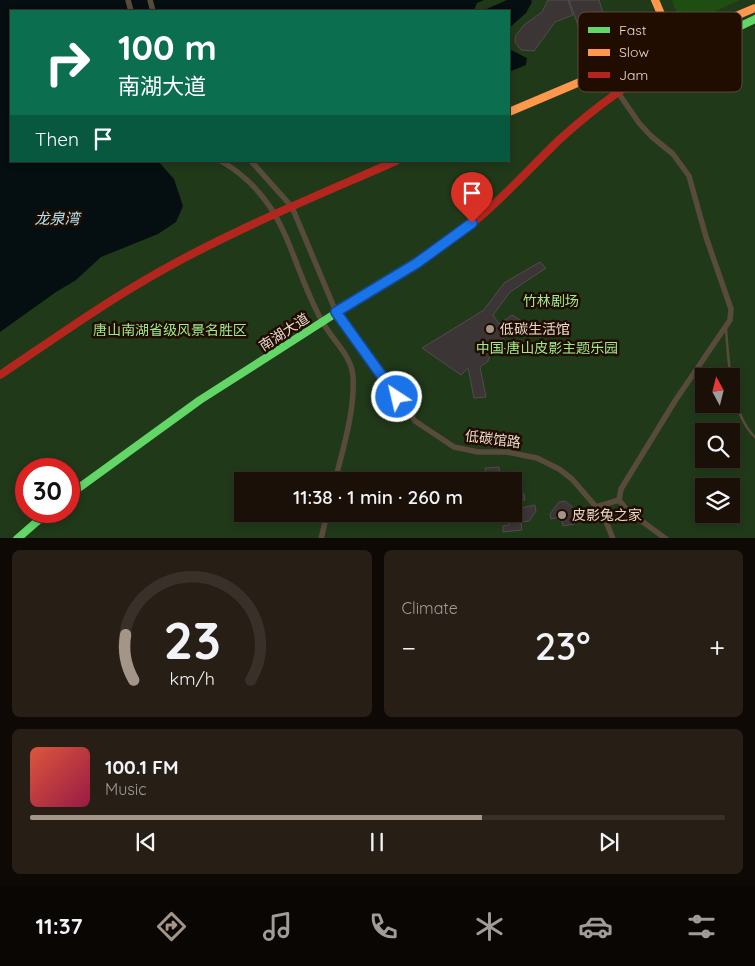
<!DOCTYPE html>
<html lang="en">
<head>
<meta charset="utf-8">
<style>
  body { margin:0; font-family:Quicksand,"Noto Sans SC",sans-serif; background:#271e16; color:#f1f3f6; height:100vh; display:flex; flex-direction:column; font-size:19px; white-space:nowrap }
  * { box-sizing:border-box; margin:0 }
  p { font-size:16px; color:#9f9d9c }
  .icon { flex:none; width:28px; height:28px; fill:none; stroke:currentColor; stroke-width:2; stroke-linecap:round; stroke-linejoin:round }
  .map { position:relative; height:538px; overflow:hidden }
  .drawer { display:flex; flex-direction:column; gap:12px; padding:12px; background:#0e0904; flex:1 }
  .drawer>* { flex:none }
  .banner { position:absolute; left:10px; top:10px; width:500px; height:152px; border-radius:0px; box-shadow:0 2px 8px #0003,0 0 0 1px #383029; background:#0b6e4f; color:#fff; overflow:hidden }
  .needle { width:32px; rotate:353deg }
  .tools { position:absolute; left:695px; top:368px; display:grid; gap:10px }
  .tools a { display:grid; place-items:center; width:45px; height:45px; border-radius:0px; background:#1a1008; box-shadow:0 2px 8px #0003,0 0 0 1px #383029; font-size:25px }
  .speed { position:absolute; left:15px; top:458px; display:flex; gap:10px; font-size:25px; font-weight:700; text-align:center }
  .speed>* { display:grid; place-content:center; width:65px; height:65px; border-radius:50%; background:#1a1008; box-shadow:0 2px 8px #0003,0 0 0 1px #383029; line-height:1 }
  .speed .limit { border:8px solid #d22; background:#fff; color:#111 }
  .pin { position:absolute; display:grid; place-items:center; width:42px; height:42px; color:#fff; margin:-51px -21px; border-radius:50% 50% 50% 0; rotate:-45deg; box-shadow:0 0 5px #0007 }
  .pin .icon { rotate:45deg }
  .me { position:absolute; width:55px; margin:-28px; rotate:325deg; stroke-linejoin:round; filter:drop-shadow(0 0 4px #0008) }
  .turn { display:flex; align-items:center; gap:18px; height:105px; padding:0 25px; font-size:22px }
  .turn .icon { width:65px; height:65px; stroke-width:2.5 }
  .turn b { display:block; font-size:35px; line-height:42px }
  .then { display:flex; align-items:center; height:48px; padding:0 25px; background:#0003; gap:10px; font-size:19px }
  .big { font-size:38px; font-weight:600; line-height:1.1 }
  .drawer .widget { flex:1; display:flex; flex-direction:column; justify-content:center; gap:8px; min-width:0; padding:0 18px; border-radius:8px; background:#271e16 }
  .drawer .dial { align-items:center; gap:0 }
  .dial svg { height:130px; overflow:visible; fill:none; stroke:#383029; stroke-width:7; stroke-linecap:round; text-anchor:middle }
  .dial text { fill:#f1f3f6; stroke:none }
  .song { display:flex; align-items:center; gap:15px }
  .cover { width:60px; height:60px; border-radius:8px; background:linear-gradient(135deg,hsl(10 70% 55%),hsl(340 70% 35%)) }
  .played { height:5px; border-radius:2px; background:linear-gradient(90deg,#a39588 65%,#383029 65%) }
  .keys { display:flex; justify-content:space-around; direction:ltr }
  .heat { display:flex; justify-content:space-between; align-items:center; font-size:28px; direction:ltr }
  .drawer .tiles { flex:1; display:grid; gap:12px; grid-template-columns:1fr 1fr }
  .widget:last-child { grid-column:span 2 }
  .trip { position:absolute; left:234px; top:472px; width:288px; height:50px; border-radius:0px; background:#1a1008; box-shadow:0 2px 8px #0003,0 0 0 1px #383029; font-weight:600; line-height:50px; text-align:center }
  .tabs { display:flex; height:80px; justify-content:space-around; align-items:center; background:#0a0603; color:#9f9d9c }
  .tabs .icon { width:35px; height:35px }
  .tabs .on { color:#a39588 }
  .tabs b { font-size:22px; color:#f1f3f6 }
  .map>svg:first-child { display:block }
  .green { fill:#203919; fill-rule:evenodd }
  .forest { fill:#1e4e11 }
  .water { fill:#050f12 }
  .building { fill:#3b3535; stroke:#524c4d }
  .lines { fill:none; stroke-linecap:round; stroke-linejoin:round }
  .lane { stroke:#594b3c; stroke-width:2.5 }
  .street { stroke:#594b3c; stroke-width:5.5 }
  .fast { stroke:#63d668; stroke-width:8 }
  .slow { stroke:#ff974d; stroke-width:8 }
  .jam { stroke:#b3261e; stroke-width:8 }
  .route-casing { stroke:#114b97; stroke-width:12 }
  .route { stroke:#1a73e8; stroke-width:9 }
  .poi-dot { fill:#a39588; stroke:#210c00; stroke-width:2 }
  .labels { text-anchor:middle; stroke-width:5; stroke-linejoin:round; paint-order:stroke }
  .park-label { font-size:14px; fill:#9dec8f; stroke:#210c00 }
  .poi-label { font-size:14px; fill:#e8d9cc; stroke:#210c00; text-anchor:start }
  .street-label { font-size:14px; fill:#e8d9cc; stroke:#210c00 }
  .water-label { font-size:15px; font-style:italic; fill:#afe2f5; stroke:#210c00 }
  .key { fill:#210c00; stroke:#5d4a3d; stroke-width:1 }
  .key-label { font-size:14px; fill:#e8d9cc }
</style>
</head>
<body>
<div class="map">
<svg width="755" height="539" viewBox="0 0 755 539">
  <rect width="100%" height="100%" fill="#22160b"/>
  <path class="green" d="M0,0H755V538H0ZM11,11H509V161H11ZM704,376H731V404H704ZM704,431H731V459H704ZM26,469H69V511H26ZM242,481H512V514H242ZM704,486H731V514H704Z"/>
  <polygon class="forest" points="674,0 740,0 689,23 678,16 672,1"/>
  <g class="water">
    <polygon points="0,0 484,0 477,3 474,10 478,11 11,11 11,161 158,161 174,179 183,206 176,222 158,234 101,257 76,280 56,292 0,332"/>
    <polygon points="507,0 531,0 532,2 526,13 509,28 509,11 482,11"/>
    <polygon points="509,49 527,58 526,65 509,72"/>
  </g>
  <g class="building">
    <polygon points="548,0 568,0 573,15 555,22 534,51 521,50 515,42 516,35 524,25 542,12"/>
    <polygon points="569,0 599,0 605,19 579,28"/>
    <polygon points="540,262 546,268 510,292 493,315 499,324 512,315 530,326 496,342 488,361 480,367 486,397 474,398 468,368 461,375 422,348 484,310 504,283"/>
    <polygon points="499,467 501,481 487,481 485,468"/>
    <polygon points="512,488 524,494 525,500 520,501 521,508 535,505 536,511 529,521 521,522 522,530 503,532 503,526 509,525 508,514 512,514"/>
    <polygon points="565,501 576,510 572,511 575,524 563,526 561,517 551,519 550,514 559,502"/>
  </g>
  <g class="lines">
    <path class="lane" d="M726,328C728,359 731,415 755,437"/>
    <g class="street">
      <polyline points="128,0 131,11"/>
      <polyline points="150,0 153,11"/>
      <polyline points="617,91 639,123 651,136 673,154 689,176 706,237 731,309 730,320 675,401 621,489 619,500 627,510 666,539"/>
      <path d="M221,161C289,201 288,260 322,321C331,339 352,355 353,377C355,411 343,448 335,481"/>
      <polyline points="251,161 292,207 336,312 415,421 454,447 478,452 507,452 537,458 559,469 572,479 604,516 613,539"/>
      <polyline points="596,507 619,500"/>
      <polyline points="321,539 327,514"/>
    </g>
    <g class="fast">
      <polyline points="674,58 755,19"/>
      <polyline points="69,495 200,400 372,290"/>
      <polyline points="17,539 49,511"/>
    </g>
    <g class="slow">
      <polyline points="655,0 678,54"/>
      <polyline points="509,112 755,8"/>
    </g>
    <g class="jam">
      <path d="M372,290C407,269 443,249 474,222C504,197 531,167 559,140C594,108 632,80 674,58"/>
      <path d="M0,375C55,338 108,300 166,268C240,227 319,195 396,161"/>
    </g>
  </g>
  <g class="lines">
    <defs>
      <polyline id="route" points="397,397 336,312 417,263 472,223"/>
    </defs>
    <use href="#route" class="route-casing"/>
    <use href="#route" class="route"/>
  </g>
  <g class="poi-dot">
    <circle cx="490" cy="329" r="5"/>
    <circle cx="562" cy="515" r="5"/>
  </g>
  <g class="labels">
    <g class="park-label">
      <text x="551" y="306">竹林剧场</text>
      <text x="170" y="335">唐山南湖省级风景名胜区</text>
      <text x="547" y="353">中国·唐山皮影主题乐园</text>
    </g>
    <g class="poi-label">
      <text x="500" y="334">低碳生活馆</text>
      <text x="572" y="520">皮影兔之家</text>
    </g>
    <g class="street-label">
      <text transform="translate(284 332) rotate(-33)" y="5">南湖大道</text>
      <text transform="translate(493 439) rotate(7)" y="5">低碳馆路</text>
    </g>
    <g class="water-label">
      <text x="57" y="224">龙泉湾</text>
    </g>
  </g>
  <rect x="578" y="12" width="164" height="80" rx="8" class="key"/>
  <rect x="588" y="27" width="22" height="6" fill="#63d668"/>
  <rect x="588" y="49" width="22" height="7" fill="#ff974d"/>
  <rect x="588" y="72" width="22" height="6" fill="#b3261e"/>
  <g class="key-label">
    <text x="619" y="35">Fast</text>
    <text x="619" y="57">Slow</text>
    <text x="619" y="80">Jam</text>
  </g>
</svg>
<div class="tools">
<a><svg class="needle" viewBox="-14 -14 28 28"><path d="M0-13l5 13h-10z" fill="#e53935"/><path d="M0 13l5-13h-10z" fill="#9f9d9c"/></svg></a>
<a><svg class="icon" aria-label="search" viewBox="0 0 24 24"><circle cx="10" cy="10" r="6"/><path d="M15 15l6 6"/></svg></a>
<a><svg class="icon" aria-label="layers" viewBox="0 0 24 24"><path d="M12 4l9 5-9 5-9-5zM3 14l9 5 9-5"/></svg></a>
</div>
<div class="speed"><div class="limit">30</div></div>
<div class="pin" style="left:472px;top:223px;background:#d93025"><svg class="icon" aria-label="arrive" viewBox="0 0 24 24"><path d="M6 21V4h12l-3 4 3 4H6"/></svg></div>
<svg class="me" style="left:397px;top:397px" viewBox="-20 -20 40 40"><circle r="17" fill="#1a73e8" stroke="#fff" stroke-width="3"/><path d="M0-11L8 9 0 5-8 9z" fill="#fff"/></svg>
<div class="trip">11:38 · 1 min · 260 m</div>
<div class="banner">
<div class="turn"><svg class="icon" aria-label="right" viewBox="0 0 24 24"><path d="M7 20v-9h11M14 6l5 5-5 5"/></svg><div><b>100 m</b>南湖大道</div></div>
<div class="then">Then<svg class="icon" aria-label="arrive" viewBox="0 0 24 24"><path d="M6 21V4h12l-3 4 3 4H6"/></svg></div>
</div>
</div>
<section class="drawer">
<div class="tiles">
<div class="widget dial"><svg viewBox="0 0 100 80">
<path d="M14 69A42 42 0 1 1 86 69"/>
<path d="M14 69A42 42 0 0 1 9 41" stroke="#a39588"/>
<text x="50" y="56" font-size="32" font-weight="700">23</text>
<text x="50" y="72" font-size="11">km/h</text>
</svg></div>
<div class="widget"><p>Climate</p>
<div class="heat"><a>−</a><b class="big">23°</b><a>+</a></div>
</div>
<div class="widget">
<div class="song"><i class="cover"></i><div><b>100.1 FM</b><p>Music</p></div></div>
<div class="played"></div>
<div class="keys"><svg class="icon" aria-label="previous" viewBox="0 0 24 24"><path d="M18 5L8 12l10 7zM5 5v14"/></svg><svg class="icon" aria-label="pause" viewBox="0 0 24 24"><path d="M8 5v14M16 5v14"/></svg><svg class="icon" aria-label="next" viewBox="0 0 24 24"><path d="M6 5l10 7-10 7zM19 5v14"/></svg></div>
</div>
</div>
</section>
<nav class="tabs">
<b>11:37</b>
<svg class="icon on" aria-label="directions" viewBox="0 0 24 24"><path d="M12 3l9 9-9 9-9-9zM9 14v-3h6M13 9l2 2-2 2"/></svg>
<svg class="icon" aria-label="music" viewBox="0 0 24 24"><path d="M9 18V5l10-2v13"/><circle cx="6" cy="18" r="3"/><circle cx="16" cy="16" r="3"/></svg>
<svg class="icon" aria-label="phone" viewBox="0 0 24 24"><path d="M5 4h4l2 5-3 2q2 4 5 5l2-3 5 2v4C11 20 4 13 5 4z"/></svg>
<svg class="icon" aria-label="climate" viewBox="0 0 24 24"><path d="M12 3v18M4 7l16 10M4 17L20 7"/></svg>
<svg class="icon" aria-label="car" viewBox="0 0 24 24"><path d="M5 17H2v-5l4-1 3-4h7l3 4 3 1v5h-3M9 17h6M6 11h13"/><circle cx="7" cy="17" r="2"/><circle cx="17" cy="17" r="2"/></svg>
<svg class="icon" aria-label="filters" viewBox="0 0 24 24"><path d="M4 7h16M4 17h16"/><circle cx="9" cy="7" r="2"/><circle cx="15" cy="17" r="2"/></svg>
</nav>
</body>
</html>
